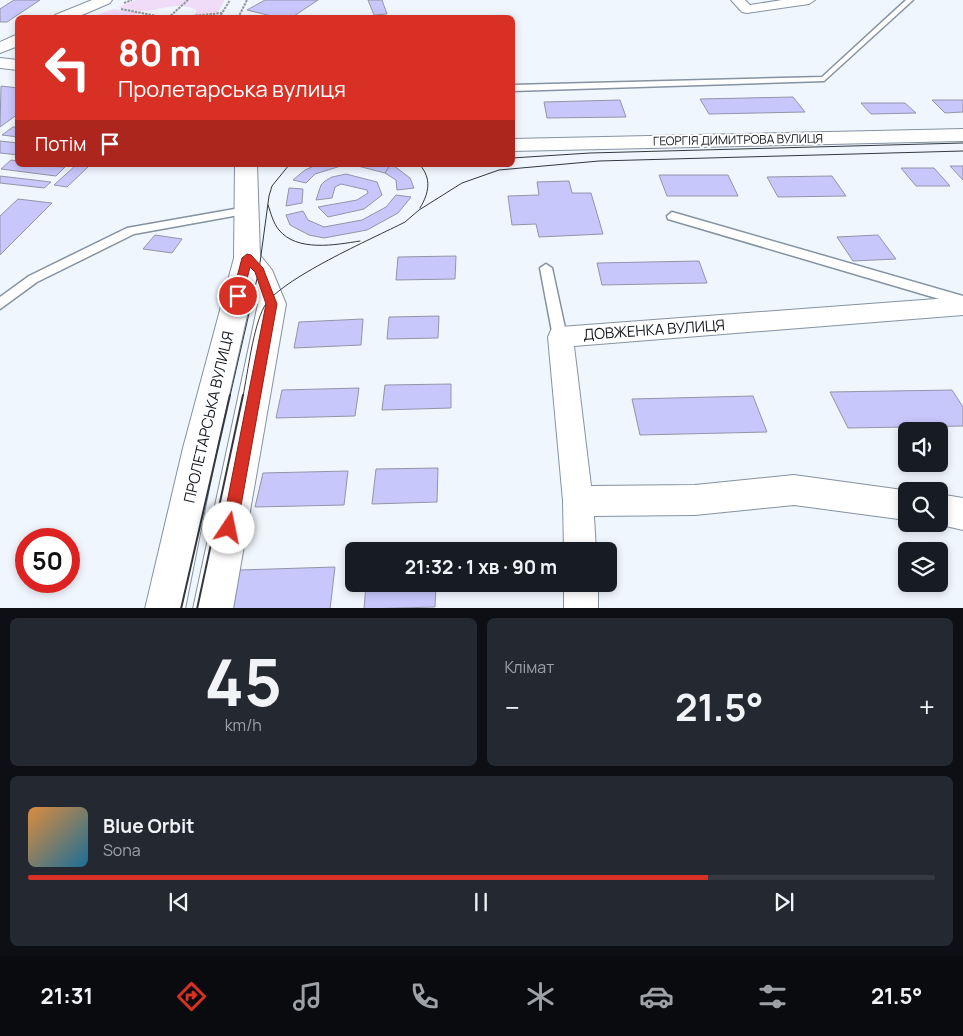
<!DOCTYPE html>
<html lang="uk">
<head>
<meta charset="utf-8">
<style>
  body { margin:0; font-family:Manrope,sans-serif; background:#242831; color:#f1f3f6; height:100vh; display:flex; flex-direction:column; font-size:19px; white-space:nowrap }
  * { box-sizing:border-box; margin:0 }
  p { font-size:16px; color:#9ea1a6 }
  .icon { flex:none; width:28px; height:28px; fill:none; stroke:currentColor; stroke-width:2; stroke-linecap:round; stroke-linejoin:round }
  .map { position:relative; height:608px; overflow:hidden }
  .details { display:flex; flex-direction:column; gap:10px; padding:10px; background:#0d0f14; flex:1 }
  .details>* { flex:none }
  .guide { position:absolute; left:15px; top:15px; width:500px; height:152px; border-radius:8px; box-shadow:0 2px 8px #0003; background:#d93025; color:#fff; overflow:hidden }
  .tools { position:absolute; left:898px; top:422px; display:grid; gap:10px }
  .tools a { display:grid; place-items:center; width:50px; height:50px; border-radius:8px; background:#171b24; box-shadow:0 2px 8px #0003; font-size:25px }
  .speed { position:absolute; left:15px; top:528px; display:flex; gap:10px; font-size:25px; font-weight:700; text-align:center }
  .speed>* { display:grid; place-content:center; width:65px; height:65px; border-radius:50%; background:#171b24; box-shadow:0 2px 8px #0003; line-height:1 }
  .speed .limit { border:8px solid #d22; background:#fff; color:#111 }
  .pin { position:absolute; display:grid; place-items:center; width:42px; height:42px; color:#fff; margin:-21px; border:2px solid #fff; border-radius:50%; box-shadow:0 1px 5px #0007 }
  .me { position:absolute; width:55px; margin:-28px; rotate:11deg; stroke-linejoin:round; filter:drop-shadow(0 0 4px #0008) }
  .turn { display:flex; align-items:center; gap:18px; height:105px; padding:0 20px; font-size:22px }
  .turn .icon { width:65px; height:65px; stroke-width:2.5 }
  .turn b { display:block; font-size:35px; line-height:42px }
  .then { display:flex; align-items:center; height:48px; padding:0 20px; background:#0003; gap:10px; font-size:19px }
  .big { font-size:38px; font-weight:700; line-height:1.1 }
  .details .widget { flex:1; display:flex; flex-direction:column; justify-content:center; gap:8px; min-width:0; padding:0 18px; border-radius:8px; background:#242831 }
  .details .dial { align-items:center; gap:0 }
  .dial b { font-size:65px; line-height:1 }
  .song { display:flex; align-items:center; gap:15px }
  .cover { width:60px; height:60px; border-radius:8px; background:linear-gradient(135deg,hsl(30 70% 55%),hsl(200 70% 35%)) }
  .played { height:5px; border-radius:2px; background:linear-gradient(90deg,#d93025 75%,#363941 75%) }
  .keys { display:flex; justify-content:space-around; direction:ltr }
  .heat { display:flex; justify-content:space-between; align-items:center; font-size:28px; direction:ltr }
  .details .tiles { flex:1; display:grid; gap:10px; grid-template-columns:1fr 1fr }
  .widget:last-child { grid-column:span 2 }
  .trip { position:absolute; left:345px; top:542px; width:272px; height:50px; border-radius:8px; background:#171b24; box-shadow:0 2px 8px #0003; font-weight:700; line-height:50px; text-align:center }
  .dock { display:flex; height:80px; justify-content:space-around; align-items:center; background:#090b0e; color:#9ea1a6 }
  .dock .icon { width:35px; height:35px }
  .dock .on { color:#d93025 }
  .dock b { font-size:22px; color:#f1f3f6 }
  .map>svg:first-child { display:block }
  .green { fill:#f0dbf9 }
  .building { fill:#c7c7fc; stroke:#9494a8 }
  .lines { fill:none; stroke-linecap:round; stroke-linejoin:round }
  .lane-casing { stroke:#8492a2; stroke-width:3 }
  .street-casing { stroke:#8492a2; stroke-width:2 }
  .secondary-casing { stroke:#8492a2; stroke-width:2 }
  .path { stroke:#92979e; stroke-width:2; stroke-dasharray:2.5 1; stroke-linecap:butt }
  .lane { fill:#fff; fill-rule:evenodd }
  .street { fill:#fff; fill-rule:evenodd }
  .secondary { fill:#fff; fill-rule:evenodd }
  .tram-far1 { stroke:#32383e; stroke-width:1 }
  .tram { stroke:#32383e; stroke-width:2 }
  .route { fill:#d93025; stroke:#8d1f18 }
  .labels { text-anchor:middle; stroke-width:4; stroke-linejoin:round; paint-order:stroke }
  .far-street-label { font-size:12px; fill:#151a20; stroke:#fff }
  .street-label { font-size:15px; fill:#151a20; stroke:#fff }
</style>
</head>
<body>
<div class="map">
<svg width="963" height="609" viewBox="0 0 963 609">
  <rect width="100%" height="100%" fill="#f0f6fd"/>
  <g class="green">
    <path d="M136,0H225L218,12L194,15L197,11C180,0 160,11 142,11C134,12 125,9 118,7Z"/>
    <polygon points="114,9 139,13 131,17 91,17"/>
  </g>
  <g class="building">
    <polygon points="14,0 40,0 7,22 0,22 0,9"/>
    <polygon points="265,0 318,0 291,18 280,18 247,10"/>
    <polygon points="368,0 382,0 387,14 374,15"/>
    <polygon points="1,86 18,88 18,114 0,127"/>
    <polygon points="793,97 805,112 709,114 700,99"/>
    <polygon points="620,100 626,117 547,118 544,102"/>
    <polygon points="932,100 963,100 963,112 945,113"/>
    <polygon points="861,103 905,103 916,113 871,114"/>
    <polygon points="13,127 18,127 18,137 2,135"/>
    <polygon points="0,141 18,143 18,155 0,153"/>
    <polygon points="11,160 18,161 18,165 65,167 56,176 1,169"/>
    <polygon points="76,165 90,165 67,187 54,185"/>
    <polygon points="316,165 344,165 315,174 306,183 293,180 305,170"/>
    <polygon points="354,165 390,165 385,173"/>
    <polygon points="390,165 393,165 410,178 414,188 397,190 396,180 385,173"/>
    <polygon points="950,166 963,166 963,180"/>
    <polygon points="901,168 934,168 950,186 916,186"/>
    <polygon points="346,174 377,182 382,195 364,209 328,217 318,207 357,200 368,193 367,190 341,184 335,187 332,198 316,200 321,185 325,181 332,177"/>
    <polygon points="659,175 728,175 738,196 667,196"/>
    <polygon points="0,176 51,182 44,188 0,183"/>
    <polygon points="832,176 846,196 778,197 767,177"/>
    <polygon points="569,181 572,193 591,193 603,234 539,237 536,224 512,225 508,196 539,195 537,182"/>
    <polygon points="289,188 303,189 302,203 286,206"/>
    <polygon points="396,195 411,197 398,213 367,230 324,238 309,235 290,225 286,215 303,211 308,220 324,227 362,220 386,207"/>
    <polygon points="18,199 52,203 0,255 0,216"/>
    <polygon points="155,235 182,239 172,253 143,249"/>
    <polygon points="878,235 896,259 853,261 837,237"/>
    <polygon points="456,256 455,279 396,280 398,257"/>
    <polygon points="699,261 707,283 602,285 597,263"/>
    <polygon points="439,316 438,338 387,339 389,317"/>
    <polygon points="363,319 361,345 294,348 299,322"/>
    <polygon points="451,384 451,408 382,410 385,385"/>
    <polygon points="359,388 355,416 276,418 282,390"/>
    <polygon points="952,390 963,407 963,426 848,428 830,392"/>
    <polygon points="753,396 767,432 640,435 632,399"/>
    <polygon points="438,468 437,502 372,504 376,469"/>
    <polygon points="348,471 344,505 255,507 263,473"/>
    <polygon points="335,567 330,609 231,609 240,570"/>
    <polygon points="366,584 436,584 435,607 364,609"/>
  </g>
  <g class="lines">
    <defs>
      <g id="lane">
        <polygon points="906,0 913,0 824,81 512,91 512,85 822,77"/>
        <polygon points="246,207 251,211 250,213 134,234 37,282 0,309 0,297 29,276 127,228"/>
        <polygon points="672,212 963,296 963,306 668,219 667,216"/>
        <polygon points="546,264 552,268 567,337 565,341 560,342 555,341 553,337 540,268"/>
      </g>
      <g id="street">
        <polygon points="731,0 745,0 750,5 782,0 815,0 809,4 747,13 742,12"/>
        <polygon points="963,297 963,315 574,346 591,486 695,485 794,475 910,491 906,491 906,520 794,505 695,515 594,516 596,551 564,551 563,501 548,337 551,330 560,327"/>
        <polygon points="939,494 963,498 963,530 937,524 939,524"/>
        <rect x="564" y="584" width="34" height="25"/>
      </g>
      <g id="secondary">
        <polygon points="92,0 112,0 110,3 75,18 53,18 55,15"/>
        <polygon points="18,34 18,46 0,53 0,42"/>
        <polygon points="0,58 18,60 18,70 0,68"/>
        <polygon points="963,129 963,141 512,151 512,139"/>
        <polygon points="235,165 257,165 260,255 272,270 286,304 233,609 193,609 258,304 253,289 217,448 185,609 145,609 183,448 234,258"/>
      </g>
    </defs>
    <use href="#lane" class="lane-casing"/>
    <use href="#street" class="street-casing"/>
    <use href="#secondary" class="secondary-casing"/>
    <g class="path">
      <polyline points="124,3 132,0"/>
      <polyline points="121,9 167,18"/>
      <polyline points="168,18 188,0"/>
      <polyline points="171,18 222,13"/>
      <polyline points="219,18 230,0"/>
      <polyline points="238,18 247,0"/>
    </g>
    <use href="#lane" class="lane"/>
    <use href="#street" class="street"/>
    <use href="#secondary" class="secondary"/>
    <g class="tram-far1">
      <polyline points="512,158 590,153 963,143"/>
      <path d="M420,165C432,179 429,193 420,208"/>
      <path d="M268,205C271,213 273,223 279,230C297,252 335,245 360,241"/>
      <polyline points="230,396 259,270 269,196 272,186 289,165"/>
      <path d="M243,396C248,371 253,328 264,307C279,279 374,238 405,222L419,210L462,183L499,170L599,161L963,151"/>
    </g>
    <g class="tram">
      <polyline points="181,609 230,395"/>
      <polyline points="197,609 243,395"/>
    </g>
  </g>
  <polygon class="route" points="247,254 251,255 263,268 277,304 237,528 235,533 229,535 224,533 222,528 266,304 255,272 250,267 242,299 238,300 232,296 242,258"/>
  <g class="labels">
    <g class="far-street-label">
      <text transform="translate(738 140) rotate(-1)" y="4">ГЕОРГІЯ ДИМИТРОВА ВУЛИЦЯ</text>
    </g>
    <g class="street-label">
      <text transform="translate(654 330) rotate(-4)" y="5">ДОВЖЕНКА ВУЛИЦЯ</text>
      <text transform="translate(209 417) rotate(-77)" y="5">ПРОЛЕТАРСЬКА ВУЛИЦЯ</text>
    </g>
  </g>
</svg>
<div class="tools">
<a><svg class="icon" aria-label="sound" viewBox="0 0 24 24"><path d="M4 9h4l5-4v14l-5-4H4zM17 9q2 3 0 6"/></svg></a>
<a><svg class="icon" aria-label="search" viewBox="0 0 24 24"><circle cx="10" cy="10" r="6"/><path d="M15 15l6 6"/></svg></a>
<a><svg class="icon" aria-label="layers" viewBox="0 0 24 24"><path d="M12 4l9 5-9 5-9-5zM3 14l9 5 9-5"/></svg></a>
</div>
<div class="speed"><div class="limit">50</div></div>
<div class="pin" style="left:238px;top:296px;background:#d93025"><svg class="icon" aria-label="arrive" viewBox="0 0 24 24"><path d="M6 21V4h12l-3 4 3 4H6"/></svg></div>
<svg class="me" style="left:229px;top:528px" viewBox="-20 -20 40 40"><circle r="19" fill="#fff"/><path d="M0-13L10 11 0 6-10 11z" fill="#d93025"/></svg>
<div class="trip">21:32 · 1 хв · 90 m</div>
<div class="guide">
<div class="turn"><svg class="icon" aria-label="left" viewBox="0 0 24 24"><path d="M17 20v-9H6M10 6l-5 5 5 5"/></svg><div><b>80 m</b>Пролетарська вулиця</div></div>
<div class="then">Потім<svg class="icon" aria-label="arrive" viewBox="0 0 24 24"><path d="M6 21V4h12l-3 4 3 4H6"/></svg></div>
</div>
</div>
<section class="details">
<div class="tiles">
<div class="widget dial"><b>45</b><p>km/h</p></div>
<div class="widget"><p>Клімат</p>
<div class="heat"><a>−</a><b class="big">21.5°</b><a>+</a></div>
</div>
<div class="widget">
<div class="song"><i class="cover"></i><div><b>Blue Orbit</b><p>Sona</p></div></div>
<div class="played"></div>
<div class="keys"><svg class="icon" aria-label="previous" viewBox="0 0 24 24"><path d="M18 5L8 12l10 7zM5 5v14"/></svg><svg class="icon" aria-label="pause" viewBox="0 0 24 24"><path d="M8 5v14M16 5v14"/></svg><svg class="icon" aria-label="next" viewBox="0 0 24 24"><path d="M6 5l10 7-10 7zM19 5v14"/></svg></div>
</div>
</div>
</section>
<nav class="dock">
<b>21:31</b>
<svg class="icon on" aria-label="directions" viewBox="0 0 24 24"><path d="M12 3l9 9-9 9-9-9zM9 14v-3h6M13 9l2 2-2 2"/></svg>
<svg class="icon" aria-label="music" viewBox="0 0 24 24"><path d="M9 18V5l10-2v13"/><circle cx="6" cy="18" r="3"/><circle cx="16" cy="16" r="3"/></svg>
<svg class="icon" aria-label="phone" viewBox="0 0 24 24"><path d="M5 4h4l2 5-3 2q2 4 5 5l2-3 5 2v4C11 20 4 13 5 4z"/></svg>
<svg class="icon" aria-label="climate" viewBox="0 0 24 24"><path d="M12 3v18M4 7l16 10M4 17L20 7"/></svg>
<svg class="icon" aria-label="car" viewBox="0 0 24 24"><path d="M5 17H2v-5l4-1 3-4h7l3 4 3 1v5h-3M9 17h6M6 11h13"/><circle cx="7" cy="17" r="2"/><circle cx="17" cy="17" r="2"/></svg>
<svg class="icon" aria-label="filters" viewBox="0 0 24 24"><path d="M4 7h16M4 17h16"/><circle cx="9" cy="7" r="2"/><circle cx="15" cy="17" r="2"/></svg>
<b>21.5°</b>
</nav>
</body>
</html>
